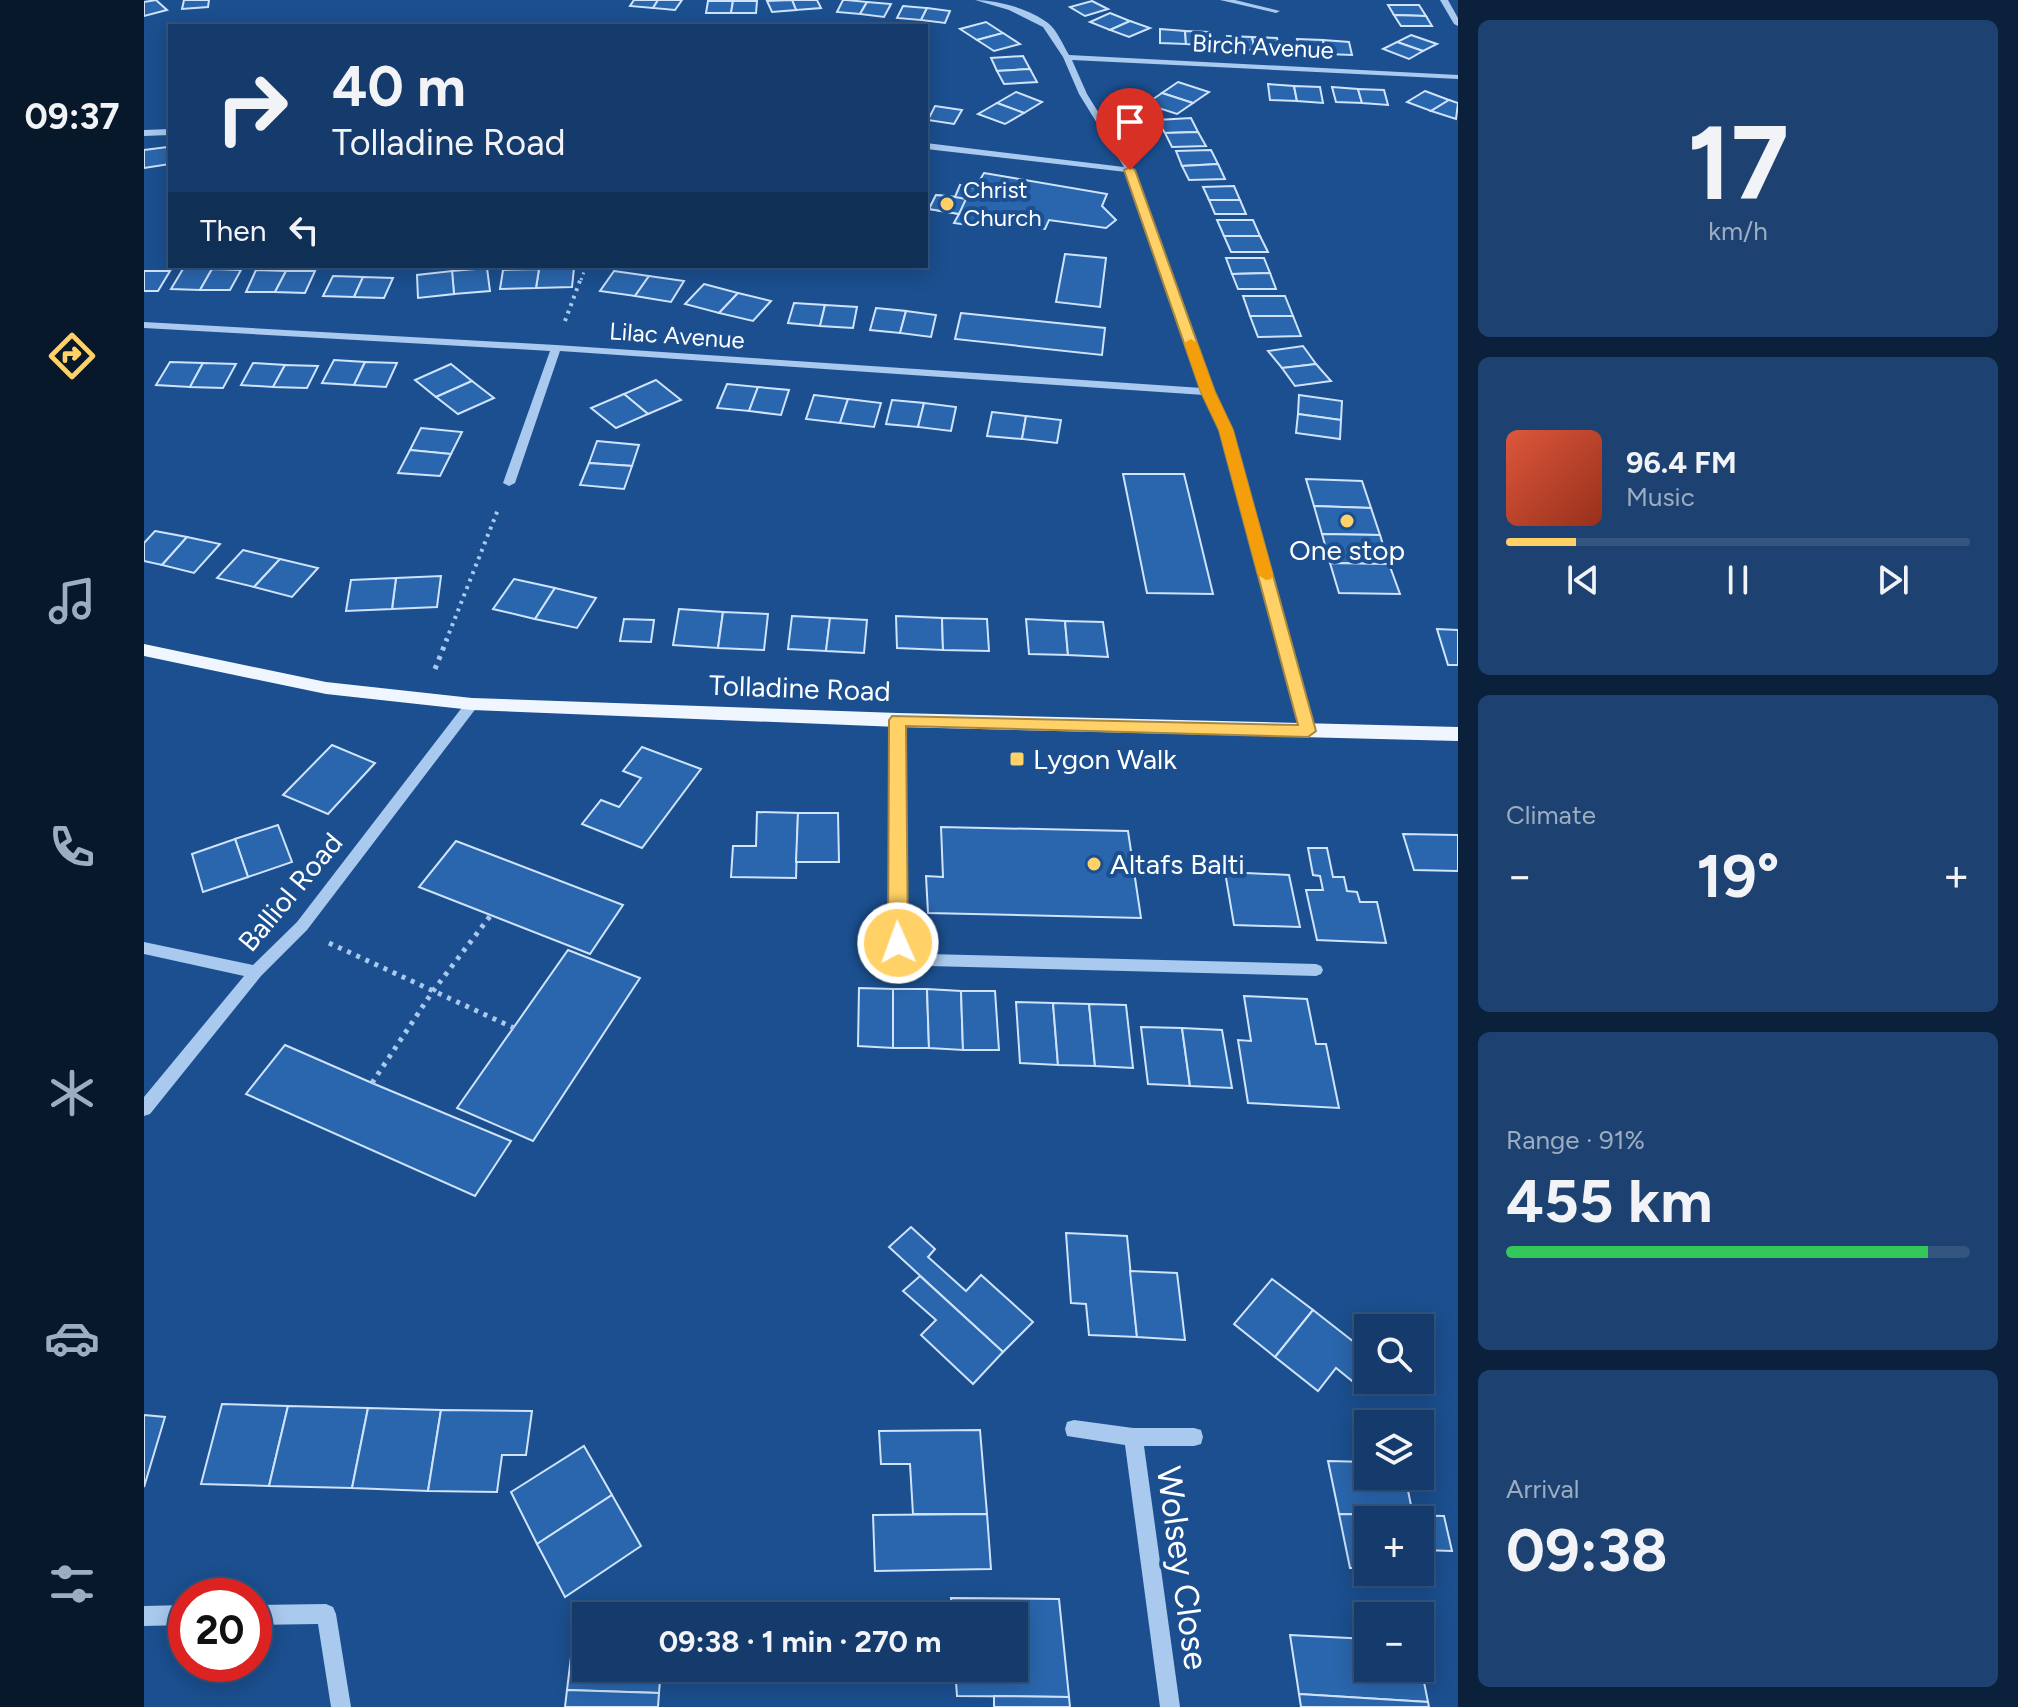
<!DOCTYPE html>
<html lang="en">
<head>
<meta charset="utf-8">
<style>
  body { margin:0; font-family:Figtree,sans-serif; background:#1d4271; color:#f1f3f6; height:100vh; display:flex; flex-direction:column; font-size:30px; white-space:nowrap }
  * { box-sizing:border-box; margin:0 }
  p { font-size:26px; color:#9dadc1 }
  .icon { flex:none; width:44px; height:44px; fill:none; stroke:currentColor; stroke-width:2; stroke-linecap:round; stroke-linejoin:round }
  .map { position:relative; flex:1; overflow:hidden }
  .panel { display:flex; flex-direction:column; gap:20px; padding:20px; background:#0b203b; width:560px }
  .panel>* { flex:none }
  .hud { position:absolute; left:24px; top:24px; width:760px; height:244px; border-radius:0px; box-shadow:0 4px 20px #0003,0 0 0 2px #33557e; background:#143b6b; color:#f1f3f6; overflow:hidden }
  .fabs { position:absolute; left:1210px; top:1314px; display:grid; gap:16px }
  .fabs a { display:grid; place-items:center; width:80px; height:80px; border-radius:0px; background:#143b6b; box-shadow:0 4px 20px #0003,0 0 0 2px #33557e; font-size:40px }
  .speed { position:absolute; left:24px; top:1578px; display:flex; gap:16px; font-size:40px; font-weight:700; text-align:center }
  .speed>* { display:grid; place-content:center; width:104px; height:104px; border-radius:50%; background:#143b6b; box-shadow:0 4px 20px #0003,0 0 0 2px #33557e; line-height:1 }
  .speed .limit { border:12px solid #d22; background:#fff; color:#111 }
  .pin { position:absolute; display:grid; place-items:center; width:68px; height:68px; color:#fff; margin:-82px -34px; border-radius:50% 50% 50% 0; rotate:-45deg; box-shadow:0 0 8px #0007 }
  .pin .icon { rotate:45deg }
  .me { position:absolute; width:88px; margin:-44px; rotate:358deg; stroke-linejoin:round; filter:drop-shadow(0 0 6px #0008) }
  .turn { display:flex; align-items:center; gap:28px; height:168px; padding:0 32px; font-size:36px }
  .turn .icon { width:104px; height:104px; stroke-width:2.5 }
  .turn b { display:block; font-size:56px; line-height:68px }
  .then { display:flex; align-items:center; height:76px; padding:0 32px; background:#0003; gap:16px; font-size:30px }
  .big { font-size:60px; font-weight:700; line-height:1.1 }
  .panel .card { flex:1; display:flex; flex-direction:column; justify-content:center; gap:12px; min-width:0; padding:0 28px; border-radius:12px; background:#1d4271 }
  .panel .dial { align-items:center; gap:0 }
  .dial b { font-size:104px; line-height:1 }
  .song { display:flex; align-items:center; gap:24px }
  .cover { width:96px; height:96px; border-radius:12px; background:linear-gradient(135deg,hsl(10 70% 55%),hsl(10 70% 35%)) }
  .played { height:8px; border-radius:4px; background:linear-gradient(90deg,#ffd166 15%,#33557e 15%) }
  .keys { display:flex; justify-content:space-around; direction:ltr }
  .heat { display:flex; justify-content:space-between; align-items:center; font-size:44px; direction:ltr }
  .charge { height:12px; border-radius:6px; background:linear-gradient(90deg,#34c759 91%,#33557e 0) }
  .trip { position:absolute; left:428px; top:1602px; width:456px; height:80px; border-radius:0px; background:#143b6b; box-shadow:0 4px 20px #0003,0 0 0 2px #33557e; font-weight:700; line-height:80px; text-align:center }
  main { display:flex; flex:1; min-height:0 }
  .dock { display:flex; flex-direction:column; width:144px; justify-content:space-around; align-items:center; background:#08182b; color:#9dadc1 }
  .dock .icon { width:56px; height:56px }
  .dock .active { color:#ffd166 }
  .dock b { font-size:36px; color:#f1f3f6 }
  .map>svg:first-child { display:block }
  .building { fill:#2a66ad; stroke:#cfe3fa; stroke-width:2 }
  .lines { fill:none; stroke-linecap:round; stroke-linejoin:round }
  .path-far2 { stroke:#a9c9ee; stroke-width:3; stroke-dasharray:2 4; stroke-linecap:butt }
  .path-far1 { stroke:#a9c9ee; stroke-width:4; stroke-dasharray:3 5; stroke-linecap:butt }
  .path { stroke:#a9c9ee; stroke-width:5; stroke-dasharray:4 6; stroke-linecap:butt }
  .minor { fill:#a9c9ee; fill-rule:evenodd }
  .major { fill:#f0f6ff; fill-rule:evenodd }
  .route { fill:#ffd166; stroke:#a68842; stroke-width:2 }
  .slow { fill:#f59e0b }
  .poi-dot { fill:#ffd166; stroke:#1b4f8f; stroke-width:3 }
  .labels { text-anchor:middle; stroke-width:8; stroke-linejoin:round; paint-order:stroke }
  .far-street-label { font-size:24px; fill:#fff; stroke:#1b4f8f }
  .far-poi-label { font-size:24px; fill:#fff; stroke:#1b4f8f; text-anchor:start }
  .poi-label { font-size:28px; fill:#fff; stroke:#1b4f8f; text-anchor:start }
  .street-label { font-size:28px; fill:#fff; stroke:#1b4f8f }
  .near-street-label { font-size:34px; fill:#fff; stroke:#1b4f8f }
</style>
</head>
<body>
<main>
<nav class="dock">
<b>09:37</b>
<svg class="icon active" aria-label="directions" viewBox="0 0 24 24"><path d="M12 3l9 9-9 9-9-9zM9 14v-3h6M13 9l2 2-2 2"/></svg>
<svg class="icon" aria-label="music" viewBox="0 0 24 24"><path d="M9 18V5l10-2v13"/><circle cx="6" cy="18" r="3"/><circle cx="16" cy="16" r="3"/></svg>
<svg class="icon" aria-label="phone" viewBox="0 0 24 24"><path d="M5 4h4l2 5-3 2q2 4 5 5l2-3 5 2v4C11 20 4 13 5 4z"/></svg>
<svg class="icon" aria-label="climate" viewBox="0 0 24 24"><path d="M12 3v18M4 7l16 10M4 17L20 7"/></svg>
<svg class="icon" aria-label="car" viewBox="0 0 24 24"><path d="M5 17H2v-5l4-1 3-4h7l3 4 3 1v5h-3M9 17h6M6 11h13"/><circle cx="7" cy="17" r="2"/><circle cx="17" cy="17" r="2"/></svg>
<svg class="icon" aria-label="filters" viewBox="0 0 24 24"><path d="M4 7h16M4 17h16"/><circle cx="9" cy="7" r="2"/><circle cx="15" cy="17" r="2"/></svg>
</nav>
<div class="map">
<svg width="1314" height="1707" viewBox="0 0 1314 1707">
  <rect width="100%" height="100%" fill="#1b4f8f"/>
  <g class="building">
    <polygon points="12,0 23,10 0,16 0,2"/>
    <polygon points="40,0 65,0 64,7 38,9"/>
    <polygon points="490,0 514,0 509,8 486,6"/>
    <polygon points="514,0 538,0 531,10 509,8"/>
    <polygon points="648,0 673,0 677,8 652,10"/>
    <polygon points="648,0 652,10 628,12 623,1"/>
    <polygon points="699,0 703,0 723,2 716,14 693,12"/>
    <polygon points="564,1 589,1 587,13 562,13"/>
    <polygon points="589,1 613,1 612,13 587,13"/>
    <polygon points="948,1 964,9 941,16 926,7"/>
    <polygon points="723,2 747,4 740,17 716,14"/>
    <polygon points="1244,5 1275,5 1282,16 1250,15"/>
    <polygon points="759,6 783,8 777,20 753,18"/>
    <polygon points="783,8 806,11 801,23 777,20"/>
    <polygon points="966,13 986,21 966,30 946,22"/>
    <polygon points="1250,15 1282,16 1288,26 1257,26"/>
    <polygon points="986,21 1006,28 985,37 966,30"/>
    <polygon points="842,22 859,33 833,40 816,29"/>
    <polygon points="1016,29 1041,31 1042,44 1016,43"/>
    <polygon points="1041,31 1066,32 1067,46 1042,44"/>
    <polygon points="859,33 876,44 850,51 833,40"/>
    <polygon points="1267,35 1293,44 1279,51 1253,42"/>
    <polygon points="1083,36 1108,37 1111,50 1085,49"/>
    <polygon points="1108,37 1133,38 1136,51 1111,50"/>
    <polygon points="1153,39 1179,40 1182,54 1156,52"/>
    <polygon points="1179,40 1205,42 1208,55 1182,54"/>
    <polygon points="1253,42 1279,51 1265,59 1239,49"/>
    <polygon points="879,56 886,69 853,71 847,58"/>
    <polygon points="886,69 893,82 860,84 853,71"/>
    <polygon points="1034,82 1065,92 1049,103 1018,93"/>
    <polygon points="1124,84 1150,86 1153,101 1126,100"/>
    <polygon points="1150,86 1176,87 1179,103 1153,101"/>
    <polygon points="1188,87 1214,89 1218,103 1192,102"/>
    <polygon points="1214,89 1240,90 1244,105 1218,103"/>
    <polygon points="1281,91 1305,100 1287,111 1263,102"/>
    <polygon points="872,92 898,102 880,113 853,103"/>
    <polygon points="1018,93 1049,103 1033,114 1002,104"/>
    <polygon points="1305,100 1314,103 1312,119 1287,111"/>
    <polygon points="853,103 880,113 861,124 834,114"/>
    <polygon points="791,106 818,110 810,124 784,120"/>
    <polygon points="1047,118 1054,132 1021,133 1013,120"/>
    <polygon points="1054,132 1062,146 1028,147 1021,133"/>
    <polygon points="23,147 26,164 0,168 0,150"/>
    <polygon points="1067,150 1074,164 1038,166 1032,151"/>
    <polygon points="1074,164 1081,179 1045,180 1038,166"/>
    <polygon points="840,173 963,194 958,206 972,220 962,228 905,220 901,229 848,220 844,228 810,223 815,214 785,209 792,195 811,197 816,185 831,188"/>
    <polygon points="1090,186 1096,200 1065,200 1059,187"/>
    <polygon points="792,195 811,197 822,199 815,214 785,209"/>
    <polygon points="1065,200 1096,200 1102,214 1071,214"/>
    <polygon points="1073,220 1109,220 1116,236 1080,236"/>
    <polygon points="1080,236 1116,236 1124,252 1087,252"/>
    <polygon points="921,254 962,258 956,307 912,302"/>
    <polygon points="1082,258 1120,258 1126,273 1088,274"/>
    <polygon points="343,268 346,291 310,294 308,271"/>
    <polygon points="430,268 428,287 392,288 395,269"/>
    <polygon points="39,269 68,269 56,290 27,289"/>
    <polygon points="68,269 97,270 86,290 56,290"/>
    <polygon points="395,269 392,288 356,289 359,270"/>
    <polygon points="112,270 142,271 131,292 102,292"/>
    <polygon points="0,271 26,271 14,291 0,291"/>
    <polygon points="142,271 171,271 161,293 131,292"/>
    <polygon points="308,271 310,294 274,298 273,275"/>
    <polygon points="470,271 505,276 491,296 456,291"/>
    <polygon points="1126,273 1132,289 1094,289 1088,274"/>
    <polygon points="189,276 219,277 210,297 179,296"/>
    <polygon points="505,276 540,281 527,302 491,296"/>
    <polygon points="219,277 249,278 240,298 210,297"/>
    <polygon points="560,284 594,293 575,313 541,304"/>
    <polygon points="594,293 627,301 609,321 575,313"/>
    <polygon points="1099,296 1141,296 1149,316 1106,316"/>
    <polygon points="650,303 681,305 676,326 644,323"/>
    <polygon points="681,305 713,307 709,328 676,326"/>
    <polygon points="732,308 762,311 756,333 726,330"/>
    <polygon points="762,311 792,315 787,337 756,333"/>
    <polygon points="817,313 961,328 958,355 811,339"/>
    <polygon points="1106,316 1149,316 1157,336 1114,337"/>
    <polygon points="1159,346 1172,364 1138,368 1124,351"/>
    <polygon points="190,360 221,362 210,385 178,383"/>
    <polygon points="26,362 59,363 46,387 12,385"/>
    <polygon points="221,362 253,363 242,387 210,385"/>
    <polygon points="59,363 92,364 79,388 46,387"/>
    <polygon points="109,363 141,365 129,387 97,385"/>
    <polygon points="307,364 328,381 292,397 271,380"/>
    <polygon points="1172,364 1187,381 1151,386 1138,368"/>
    <polygon points="141,365 174,366 163,388 129,387"/>
    <polygon points="512,380 537,400 504,414 480,394"/>
    <polygon points="328,381 350,398 314,414 292,397"/>
    <polygon points="583,384 614,387 605,411 573,408"/>
    <polygon points="614,387 645,390 637,415 605,411"/>
    <polygon points="480,394 504,414 472,428 447,408"/>
    <polygon points="670,395 704,399 696,423 662,419"/>
    <polygon points="1155,395 1198,401 1197,420 1154,414"/>
    <polygon points="704,399 737,403 730,427 696,423"/>
    <polygon points="748,400 780,403 774,427 742,424"/>
    <polygon points="780,403 812,407 807,431 774,427"/>
    <polygon points="848,412 882,416 878,439 843,436"/>
    <polygon points="1154,414 1197,420 1196,439 1152,433"/>
    <polygon points="882,416 917,420 913,443 878,439"/>
    <polygon points="277,428 318,432 307,454 266,450"/>
    <polygon points="453,441 495,445 488,466 445,463"/>
    <polygon points="266,450 307,454 296,476 254,473"/>
    <polygon points="445,463 488,466 480,489 436,485"/>
    <polygon points="979,474 1040,474 1069,594 1003,593"/>
    <polygon points="1162,479 1218,481 1227,508 1170,506"/>
    <polygon points="1170,506 1227,508 1236,535 1178,534"/>
    <polygon points="11,531 43,537 18,565 0,561 0,543"/>
    <polygon points="1178,534 1236,535 1245,564 1186,563"/>
    <polygon points="43,537 76,544 50,573 18,565"/>
    <polygon points="99,550 136,559 110,587 73,578"/>
    <polygon points="136,559 174,568 148,597 110,587"/>
    <polygon points="1186,563 1245,564 1256,594 1195,593"/>
    <polygon points="297,576 293,607 248,609 252,578"/>
    <polygon points="252,578 248,609 202,611 207,580"/>
    <polygon points="370,579 411,588 391,619 349,609"/>
    <polygon points="411,588 452,598 433,628 391,619"/>
    <polygon points="535,609 579,612 574,648 529,645"/>
    <polygon points="579,612 624,614 620,650 574,648"/>
    <polygon points="648,616 686,618 682,651 644,649"/>
    <polygon points="752,616 798,618 799,650 753,648"/>
    <polygon points="686,618 723,620 720,653 682,651"/>
    <polygon points="798,618 843,619 845,651 799,650"/>
    <polygon points="480,619 510,620 507,642 476,641"/>
    <polygon points="882,619 921,621 924,655 885,654"/>
    <polygon points="921,621 959,622 964,657 924,655"/>
    <polygon points="1293,629 1314,630 1314,665 1304,665"/>
    <polygon points="188,745 231,763 184,814 139,795"/>
    <polygon points="498,747 557,769 498,848 438,824 457,800 475,807 497,778 479,771"/>
    <polygon points="613,812 654,813 652,878 587,877 589,846 612,846"/>
    <polygon points="654,813 694,813 695,862 652,862"/>
    <polygon points="134,825 148,862 104,877 91,839"/>
    <polygon points="797,827 984,831 997,918 784,913 782,876 799,877"/>
    <polygon points="1259,834 1314,835 1314,871 1270,870"/>
    <polygon points="91,839 104,877 59,892 48,854"/>
    <polygon points="312,841 479,905 446,954 275,887"/>
    <polygon points="1164,848 1183,848 1189,877 1200,877 1203,891 1213,892 1216,902 1233,902 1242,943 1173,940 1162,890 1179,890 1176,876 1169,875"/>
    <polygon points="1081,872 1145,875 1156,927 1090,925"/>
    <polygon points="424,950 496,978 389,1141 313,1108"/>
    <polygon points="715,988 749,989 749,1048 714,1046"/>
    <polygon points="749,989 783,989 785,1048 749,1048"/>
    <polygon points="783,989 817,991 819,1050 785,1048"/>
    <polygon points="817,991 851,991 855,1050 819,1050"/>
    <polygon points="1100,996 1163,999 1172,1044 1182,1044 1195,1108 1104,1103 1094,1040 1107,1041"/>
    <polygon points="872,1002 909,1003 914,1065 876,1063"/>
    <polygon points="909,1003 945,1004 951,1066 914,1065"/>
    <polygon points="945,1004 982,1005 989,1068 951,1066"/>
    <polygon points="997,1027 1038,1028 1046,1086 1004,1084"/>
    <polygon points="1038,1028 1078,1030 1088,1088 1046,1086"/>
    <polygon points="141,1045 228,1083 367,1141 331,1196 102,1094"/>
    <polygon points="767,1227 791,1249 784,1257 822,1291 837,1275 889,1322 859,1352 745,1247"/>
    <polygon points="922,1233 983,1236 993,1337 945,1335 942,1304 927,1303"/>
    <polygon points="986,1271 1033,1273 1041,1340 993,1337"/>
    <polygon points="776,1276 859,1352 829,1384 777,1335 792,1320 759,1291"/>
    <polygon points="1128,1279 1169,1310 1131,1357 1090,1324"/>
    <polygon points="1169,1310 1224,1353 1225,1380 1218,1389 1192,1368 1174,1391 1131,1357"/>
    <polygon points="78,1404 144,1406 125,1486 57,1484"/>
    <polygon points="144,1406 224,1408 208,1488 125,1486"/>
    <polygon points="224,1408 297,1410 284,1491 208,1488"/>
    <polygon points="297,1410 388,1411 382,1455 358,1455 353,1492 284,1491"/>
    <polygon points="0,1415 21,1417 0,1487"/>
    <polygon points="836,1430 843,1514 769,1514 766,1464 737,1464 735,1431"/>
    <polygon points="440,1446 468,1495 393,1544 367,1492"/>
    <polygon points="1184,1461 1224,1462 1224,1476 1261,1476 1269,1515 1195,1514"/>
    <polygon points="468,1495 497,1546 421,1597 393,1544"/>
    <polygon points="843,1514 847,1569 731,1571 729,1515"/>
    <polygon points="1195,1514 1300,1516 1308,1551 1277,1550 1282,1570 1276,1569 1276,1520 1224,1520 1224,1568 1206,1568"/>
    <polygon points="807,1598 915,1599 925,1697 813,1696 811,1668 870,1668 870,1616 782,1616 782,1612 808,1613"/>
    <polygon points="431,1624 442,1624 442,1668 517,1668 515,1693 423,1690"/>
    <polygon points="1146,1635 1224,1639 1224,1668 1276,1668 1276,1662 1284,1702 1155,1694"/>
    <polygon points="423,1690 515,1693 514,1707 421,1707"/>
    <polygon points="1155,1694 1284,1702 1285,1707 1157,1707"/>
    <polygon points="850,1696 925,1697 926,1707 850,1707"/>
  </g>
  <g class="lines">
    <polyline class="path-far2" points="437,280 442,266"/>
    <g class="path-far1">
      <polyline points="421,321 437,278"/>
      <polyline points="302,641 355,507"/>
    </g>
    <g class="path">
      <polyline points="291,669 303,639"/>
      <polyline points="185,943 370,1028"/>
      <polyline points="228,1083 289,991 347,915"/>
    </g>
    <g class="minor">
      <path d="M831,0C853,0 886,9 904,23C913,30 919,45 925,55L1314,75V79L928,60L943,94L990,170L1069,392L1087,430L1171,731L1169,734H1159L1157,731L1077,430L1060,395L416,351L371,483L365,486L359,483L406,351L0,328V322L412,345L1058,388L982,172L782,149V143L980,167L935,94L919,57L899,27L865,10Z"/>
      <polygon points="1076,0 1091,0 1136,11 1132,13"/>
      <polygon points="1296,0 1304,0 1314,18 1314,26 1310,24"/>
      <polygon points="26,129 26,135 0,136 0,130"/>
      <polygon points="328,699 334,704 333,707 163,930 117,976 6,1114 0,1116 0,1097 100,976 0,954 0,942 109,965 153,922 323,701"/>
      <polygon points="754,715 760,720 761,941 771,951 784,954 1172,964 1177,966 1179,970 1177,974 1172,976 784,966 761,960 747,943 748,720"/>
      <polygon points="930,1420 989,1428 1050,1428 1057,1430 1059,1437 1057,1444 1050,1446 1000,1446 1036,1707 1016,1707 981,1445 923,1436 921,1429 923,1422"/>
      <polygon points="182,1604 189,1607 192,1614 207,1707 187,1707 174,1624 110,1625 110,1605"/>
      <polygon points="42,1605 42,1625 0,1626 0,1606"/>
    </g>
    <polygon class="major" points="0,644 182,682 328,698 754,713 1314,727 1314,741 754,727 328,710 182,694 0,656"/>
  </g>
  <polygon class="route" points="986,167 991,170 1071,392 1089,430 1172,731 1164,737 762,726 764,943 761,948 747,948 744,943 745,720 748,716 1154,725 1075,430 1057,392 980,170"/>
  <polygon class="slow" points="1047,339 1053,343 1071,392 1089,430 1129,575 1127,579 1122,580 1114,575 1075,430 1057,392 1040,343"/>
  <g class="poi-dot">
    <circle cx="803" cy="204" r="8"/>
    <circle cx="1203" cy="521" r="8"/>
    <rect x="865" y="751" width="16" height="16" rx="4"/>
    <circle cx="950" cy="864" r="8"/>
  </g>
  <g class="labels">
    <g class="far-street-label">
      <text transform="translate(1119 47) rotate(3)" y="8">Birch Avenue</text>
      <text transform="translate(533 336) rotate(4)" y="8">Lilac Avenue</text>
    </g>
    <g class="far-poi-label">
      <text x="819" y="198">Christ<tspan x="819" dy="28">Church</tspan></text>
    </g>
    <g class="poi-label">
      <text x="1203" y="560" text-anchor="middle">One stop</text>
      <text x="889" y="769">Lygon Walk</text>
      <text x="966" y="874">Altafs Balti</text>
    </g>
    <g class="street-label">
      <text transform="translate(656 688) rotate(2)" y="10">Tolladine Road</text>
      <text transform="translate(146 892) rotate(-50)" y="10">Balliol Road</text>
    </g>
    <g class="near-street-label">
      <text transform="translate(1039 1568) rotate(82)" y="12">Wolsey Close</text>
    </g>
  </g>
</svg>
<div class="fabs">
<a><svg class="icon" aria-label="search" viewBox="0 0 24 24"><circle cx="10" cy="10" r="6"/><path d="M15 15l6 6"/></svg></a>
<a><svg class="icon" aria-label="layers" viewBox="0 0 24 24"><path d="M12 4l9 5-9 5-9-5zM3 14l9 5 9-5"/></svg></a>
<a>+</a>
<a>−</a>
</div>
<div class="speed"><div class="limit">20</div></div>
<div class="pin" style="left:986px;top:170px;background:#d93025"><svg class="icon" aria-label="arrive" viewBox="0 0 24 24"><path d="M6 21V4h12l-3 4 3 4H6"/></svg></div>
<svg class="me" style="left:754px;top:943px" viewBox="-20 -20 40 40"><circle r="17" fill="#ffd166" stroke="#fff" stroke-width="3"/><path d="M0-11L8 9 0 5-8 9z" fill="#fff"/></svg>
<div class="trip">09:38 · 1 min · 270 m</div>
<div class="hud">
<div class="turn"><svg class="icon" aria-label="right" viewBox="0 0 24 24"><path d="M7 20v-9h11M14 6l5 5-5 5"/></svg><div><b>40 m</b>Tolladine Road</div></div>
<div class="then">Then<svg class="icon" aria-label="left" viewBox="0 0 24 24"><path d="M17 20v-9H6M10 6l-5 5 5 5"/></svg></div>
</div>
</div>
<section class="panel">
<div class="card dial"><b>17</b><p>km/h</p></div>
<div class="card">
<div class="song"><i class="cover"></i><div><b>96.4 FM</b><p>Music</p></div></div>
<div class="played"></div>
<div class="keys"><svg class="icon" aria-label="previous" viewBox="0 0 24 24"><path d="M18 5L8 12l10 7zM5 5v14"/></svg><svg class="icon" aria-label="pause" viewBox="0 0 24 24"><path d="M8 5v14M16 5v14"/></svg><svg class="icon" aria-label="next" viewBox="0 0 24 24"><path d="M6 5l10 7-10 7zM19 5v14"/></svg></div>
</div>
<div class="card"><p>Climate</p>
<div class="heat"><a>−</a><b class="big">19°</b><a>+</a></div>
</div>
<div class="card"><p>Range · 91%</p><b class="big">455 km</b><div class="charge"></div></div>
<div class="card"><p>Arrival</p><b class="big">09:38</b></div>
</section>
</main>
</body>
</html>
